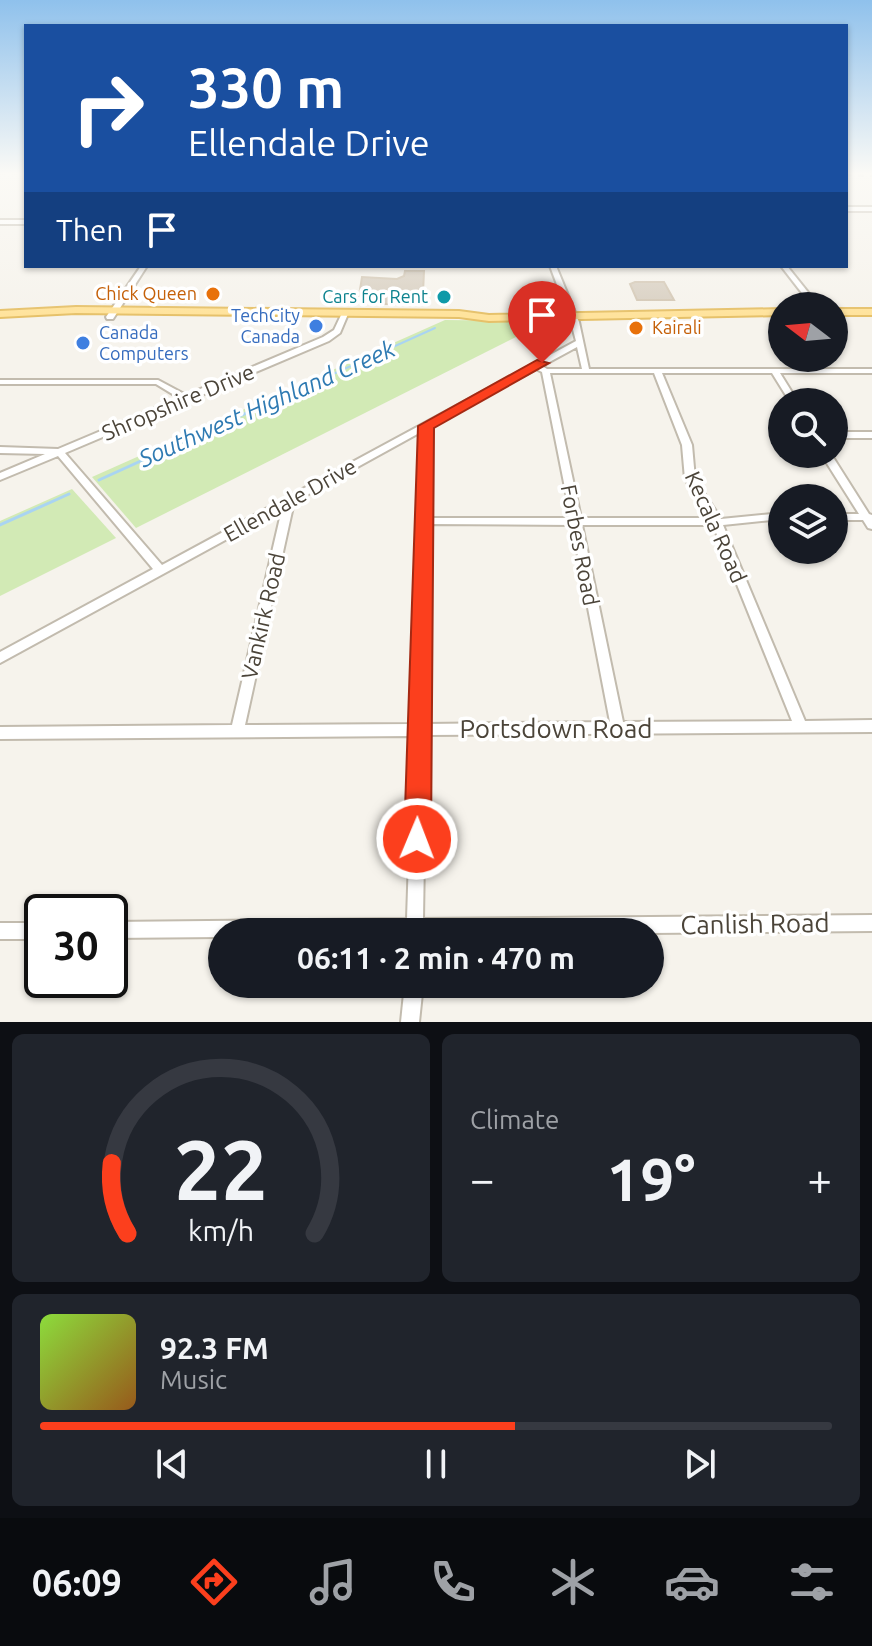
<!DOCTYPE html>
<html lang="en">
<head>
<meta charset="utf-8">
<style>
  body { margin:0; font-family:Ubuntu,sans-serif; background:#20242c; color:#f1f3f6; height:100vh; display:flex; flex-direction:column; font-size:30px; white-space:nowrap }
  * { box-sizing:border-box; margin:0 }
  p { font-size:26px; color:#9ea1a6 }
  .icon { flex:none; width:44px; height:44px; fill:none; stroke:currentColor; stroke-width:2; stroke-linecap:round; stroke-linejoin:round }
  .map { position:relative; height:1022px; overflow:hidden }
  .sheet { display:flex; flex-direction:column; gap:12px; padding:12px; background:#0d0f14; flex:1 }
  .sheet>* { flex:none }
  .hud { position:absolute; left:24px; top:24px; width:824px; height:244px; border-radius:0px; box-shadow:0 2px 6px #0004; background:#1a4fa0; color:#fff; overflow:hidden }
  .needle { width:52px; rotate:286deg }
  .fabs { position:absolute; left:768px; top:292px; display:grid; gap:16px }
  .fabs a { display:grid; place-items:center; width:80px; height:80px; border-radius:50%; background:#171b24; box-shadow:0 2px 6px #0004; font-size:40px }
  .speed { position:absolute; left:24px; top:894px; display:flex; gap:16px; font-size:40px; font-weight:700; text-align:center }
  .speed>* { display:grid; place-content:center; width:104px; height:104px; border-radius:50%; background:#171b24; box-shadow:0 2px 6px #0004; line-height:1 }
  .speed .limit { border:4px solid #111; border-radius:12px; background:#fff; color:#111 }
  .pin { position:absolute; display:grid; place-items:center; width:68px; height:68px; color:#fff; margin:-82px -34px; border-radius:50% 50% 50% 0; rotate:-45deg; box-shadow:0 0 8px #0007 }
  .pin .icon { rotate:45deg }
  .me { position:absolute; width:88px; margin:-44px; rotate:1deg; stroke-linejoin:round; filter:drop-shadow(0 0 6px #0008) }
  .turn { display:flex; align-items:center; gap:28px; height:168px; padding:0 32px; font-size:36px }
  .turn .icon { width:104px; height:104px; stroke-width:2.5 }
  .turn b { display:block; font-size:56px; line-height:68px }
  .then { display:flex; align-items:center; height:76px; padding:0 32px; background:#0003; gap:16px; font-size:30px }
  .big { font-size:60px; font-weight:700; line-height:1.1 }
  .sheet .widget { flex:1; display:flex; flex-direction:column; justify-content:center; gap:12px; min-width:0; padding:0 28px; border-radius:12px; background:#20242c }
  .sheet .dial { align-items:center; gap:0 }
  .dial svg { height:208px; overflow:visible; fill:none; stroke:#363941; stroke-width:7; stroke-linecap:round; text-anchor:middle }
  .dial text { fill:#f1f3f6; stroke:none }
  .song { display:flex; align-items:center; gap:24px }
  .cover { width:96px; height:96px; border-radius:12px; background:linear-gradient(135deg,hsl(90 70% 55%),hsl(30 70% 35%)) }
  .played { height:8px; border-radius:4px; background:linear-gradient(90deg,#fc3f1d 60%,#363941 60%) }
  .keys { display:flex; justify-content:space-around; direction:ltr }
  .heat { display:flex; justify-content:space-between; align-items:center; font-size:44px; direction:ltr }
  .sheet .tiles { flex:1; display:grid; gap:12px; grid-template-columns:1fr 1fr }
  .widget:last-child { grid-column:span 2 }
  .trip { position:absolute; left:208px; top:918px; width:456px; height:80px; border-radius:40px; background:#171b24; box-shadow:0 2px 6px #0004; font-weight:700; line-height:80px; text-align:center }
  .tab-bar { display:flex; height:128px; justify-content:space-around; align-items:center; background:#090b0e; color:#9ea1a6 }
  .tab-bar .icon { width:56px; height:56px }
  .tab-bar .on { color:#fc3f1d }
  .tab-bar b { font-size:36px; color:#f1f3f6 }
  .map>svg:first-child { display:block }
  .green { fill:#d2eab5 }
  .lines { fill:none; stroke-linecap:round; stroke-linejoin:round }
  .stream-far1 { stroke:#a9d4f2; stroke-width:2 }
  .stream { stroke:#a9d4f2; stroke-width:3 }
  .building { fill:#d8cfc1; stroke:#d3c7b4; stroke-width:2 }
  .minor-casing { stroke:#c2bbae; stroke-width:4 }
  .major-casing { stroke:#e6c16a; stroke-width:4 }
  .minor { fill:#fff; fill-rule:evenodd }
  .major { fill:#ffe39c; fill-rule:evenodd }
  .rail { stroke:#9a9a9a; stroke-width:2; stroke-dasharray:6 6; stroke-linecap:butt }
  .route { fill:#fc3f1d; stroke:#a42913; stroke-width:2 }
  .food-dot { fill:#e8710a; stroke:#fff; stroke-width:3 }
  .culture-dot { fill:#0f9aa8; stroke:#fff; stroke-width:3 }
  .shop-dot { fill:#3f7fe0; stroke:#fff; stroke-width:3 }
  .labels { text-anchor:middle; stroke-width:7; stroke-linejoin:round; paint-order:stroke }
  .far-food-label { font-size:18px; fill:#c56008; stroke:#fff; text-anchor:end }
  .far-culture-label { font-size:18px; fill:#0d838f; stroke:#fff; text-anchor:end }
  .far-shop-label { font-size:18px; fill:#366cbe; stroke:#fff; text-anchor:end }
  .street-label { font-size:22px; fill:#4b4439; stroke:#fff }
  .water-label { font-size:24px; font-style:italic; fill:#2e7ab2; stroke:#fff }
  .near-street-label { font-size:26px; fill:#4b4439; stroke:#fff }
</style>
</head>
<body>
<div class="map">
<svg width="872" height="1022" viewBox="0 0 872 1022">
  <rect width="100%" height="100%" fill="#f6f3ec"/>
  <g class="green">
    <polygon points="445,320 548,321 136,528 92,477"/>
    <polygon points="72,489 116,538 0,596 0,521"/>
  </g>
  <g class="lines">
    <polyline class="stream-far1" points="291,393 435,328"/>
    <g class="stream">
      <polyline points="99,480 295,391"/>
      <polyline points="0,525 69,494"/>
    </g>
  </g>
  <g class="building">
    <polygon points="405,271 424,271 423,293 398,293 396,304 375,304 376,296 359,296 362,277 397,279 404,276"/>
    <polygon points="635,282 664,282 674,300 637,300 630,284"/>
  </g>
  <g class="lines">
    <defs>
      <g id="minor">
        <rect x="846" y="207" width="26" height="4"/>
        <rect x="0" y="220" width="26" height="4"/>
        <polygon points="141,266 147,266 113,319 107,319 106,317"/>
        <path d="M550,266H556L579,322L589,369H872V373H780L798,402H790L772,373H662L692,445L695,479L721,519L782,513V519L723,525L805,721L872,720V732L426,735L423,919L872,915V931L650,933L222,932V937L110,938V922L407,919L413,736L0,739V727L232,725L282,509L0,663V652L153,569L58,456L0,480V473L45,454L0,453V447L58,449L179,398L156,384H0V380H158L186,395L323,337L334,330L342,313H346L348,314L340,333L329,341L65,453L162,565L576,341L571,322ZM577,347L582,369H547L542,366ZM536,369L542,372L571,518H429L430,427ZM550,373H654L682,445L685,479L710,518H581ZM421,432L413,724L245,725L294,502ZM429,524L572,525L610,722L426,724ZM582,525H713L792,721L623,722Z"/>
        <polygon points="781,266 787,266 819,306 812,306"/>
        <rect x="834" y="432" width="38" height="6"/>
        <polygon points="821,454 831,454 869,514 872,515 872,529 868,528 863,520 834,520 834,514 859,514"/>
        <rect x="0" y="923" width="42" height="16"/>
        <polygon points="405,984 423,984 419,1022 401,1022"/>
      </g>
      <g id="major">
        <polygon points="76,307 459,311 489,315 782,309 782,315 489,321 459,317 76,313 0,317 0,311"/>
        <rect x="834" y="309" width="38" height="6"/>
      </g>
    </defs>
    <use href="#minor" class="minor-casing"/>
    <use href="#major" class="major-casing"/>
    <use href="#minor" class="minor"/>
    <use href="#major" class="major"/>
    <g class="rail">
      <polyline points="0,174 26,174"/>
      <polyline points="846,175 872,176"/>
    </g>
  </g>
  <linearGradient id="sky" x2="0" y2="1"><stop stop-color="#8fc1ec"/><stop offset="0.55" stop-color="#fbfaf6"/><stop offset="1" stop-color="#fbfaf6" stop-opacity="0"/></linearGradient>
  <rect width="872" height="316" fill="url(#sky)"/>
  <polygon class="route" points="537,360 549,363 434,428 431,839 427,848 417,852 408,848 404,839 418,426"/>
  <g class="food-dot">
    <circle cx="213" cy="294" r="8"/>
    <circle cx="636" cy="328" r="8"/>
  </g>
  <circle class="culture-dot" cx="444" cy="297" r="8"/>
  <g class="shop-dot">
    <circle cx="316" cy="326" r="8"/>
    <circle cx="83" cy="343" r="8"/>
  </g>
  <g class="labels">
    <g class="far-food-label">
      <text x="197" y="300">Chick Queen</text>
      <text x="652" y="334" text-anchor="start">Kairali</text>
    </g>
    <g class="far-culture-label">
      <text x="428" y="303">Cars for Rent</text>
    </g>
    <g class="far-shop-label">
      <text x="300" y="322">TechCity<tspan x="300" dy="21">Canada</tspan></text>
      <text x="99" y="339" text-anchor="start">Canada<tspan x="99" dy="21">Computers</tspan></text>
    </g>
    <g class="street-label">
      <text transform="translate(178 402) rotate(-23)" y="8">Shropshire Drive</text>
      <text transform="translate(290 500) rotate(-29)" y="8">Ellendale Drive</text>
      <text transform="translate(716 527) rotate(66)" y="8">Kecala Road</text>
      <text transform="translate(580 545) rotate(79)" y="8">Forbes Road</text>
      <text transform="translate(263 616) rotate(-77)" y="8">Vankirk Road</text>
    </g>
    <g class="water-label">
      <text transform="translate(267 404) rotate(-24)" y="8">Southwest Highland Creek</text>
    </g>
    <g class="near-street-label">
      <text x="556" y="738">Portsdown Road</text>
      <text transform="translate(755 924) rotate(-1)" y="9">Canlish Road</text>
    </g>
  </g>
</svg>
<div class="fabs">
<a><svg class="needle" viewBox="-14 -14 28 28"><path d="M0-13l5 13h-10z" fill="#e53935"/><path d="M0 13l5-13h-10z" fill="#9ea1a6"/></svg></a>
<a><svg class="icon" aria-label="search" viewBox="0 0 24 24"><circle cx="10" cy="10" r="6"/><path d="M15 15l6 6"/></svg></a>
<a><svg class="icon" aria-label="layers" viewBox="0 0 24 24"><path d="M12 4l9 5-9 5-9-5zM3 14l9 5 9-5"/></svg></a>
</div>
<div class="speed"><div class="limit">30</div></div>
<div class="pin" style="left:542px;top:363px;background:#d93025"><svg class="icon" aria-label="arrive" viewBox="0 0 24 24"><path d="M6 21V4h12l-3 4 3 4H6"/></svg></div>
<svg class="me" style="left:417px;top:839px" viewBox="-20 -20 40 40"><circle r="17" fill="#fc3f1d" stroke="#fff" stroke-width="3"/><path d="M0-11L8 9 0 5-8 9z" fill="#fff"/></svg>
<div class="trip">06:11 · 2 min · 470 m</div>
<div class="hud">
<div class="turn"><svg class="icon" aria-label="right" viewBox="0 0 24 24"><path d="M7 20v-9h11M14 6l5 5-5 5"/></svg><div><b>330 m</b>Ellendale Drive</div></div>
<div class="then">Then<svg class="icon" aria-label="arrive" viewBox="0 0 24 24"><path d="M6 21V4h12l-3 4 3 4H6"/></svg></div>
</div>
</div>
<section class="sheet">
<div class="tiles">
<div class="widget dial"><svg viewBox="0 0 100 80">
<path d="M14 69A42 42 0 1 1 86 69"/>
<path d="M14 69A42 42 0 0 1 8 42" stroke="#fc3f1d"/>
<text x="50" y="56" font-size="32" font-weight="700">22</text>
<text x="50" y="72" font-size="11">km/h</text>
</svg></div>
<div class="widget"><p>Climate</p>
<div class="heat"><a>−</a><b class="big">19°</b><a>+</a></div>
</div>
<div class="widget">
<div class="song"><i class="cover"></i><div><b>92.3 FM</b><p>Music</p></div></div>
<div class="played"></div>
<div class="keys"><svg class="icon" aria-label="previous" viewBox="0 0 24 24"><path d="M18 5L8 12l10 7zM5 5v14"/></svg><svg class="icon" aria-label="pause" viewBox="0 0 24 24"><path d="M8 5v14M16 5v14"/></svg><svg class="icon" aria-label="next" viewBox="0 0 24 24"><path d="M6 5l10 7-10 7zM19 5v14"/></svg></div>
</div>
</div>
</section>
<nav class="tab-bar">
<b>06:09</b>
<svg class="icon on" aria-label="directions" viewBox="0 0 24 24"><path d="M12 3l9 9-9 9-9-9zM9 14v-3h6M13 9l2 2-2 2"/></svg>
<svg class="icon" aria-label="music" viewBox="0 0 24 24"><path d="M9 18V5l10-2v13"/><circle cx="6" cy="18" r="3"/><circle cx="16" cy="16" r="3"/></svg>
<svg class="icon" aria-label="phone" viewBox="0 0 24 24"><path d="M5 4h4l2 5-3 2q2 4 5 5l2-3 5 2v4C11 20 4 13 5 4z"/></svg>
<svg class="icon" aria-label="climate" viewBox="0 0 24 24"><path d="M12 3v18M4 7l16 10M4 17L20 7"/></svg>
<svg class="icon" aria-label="car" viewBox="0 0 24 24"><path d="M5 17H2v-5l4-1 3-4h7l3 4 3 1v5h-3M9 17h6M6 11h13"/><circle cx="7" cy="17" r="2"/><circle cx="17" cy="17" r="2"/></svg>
<svg class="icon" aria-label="filters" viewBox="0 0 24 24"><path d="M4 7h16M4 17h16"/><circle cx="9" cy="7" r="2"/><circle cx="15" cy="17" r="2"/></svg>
</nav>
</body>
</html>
